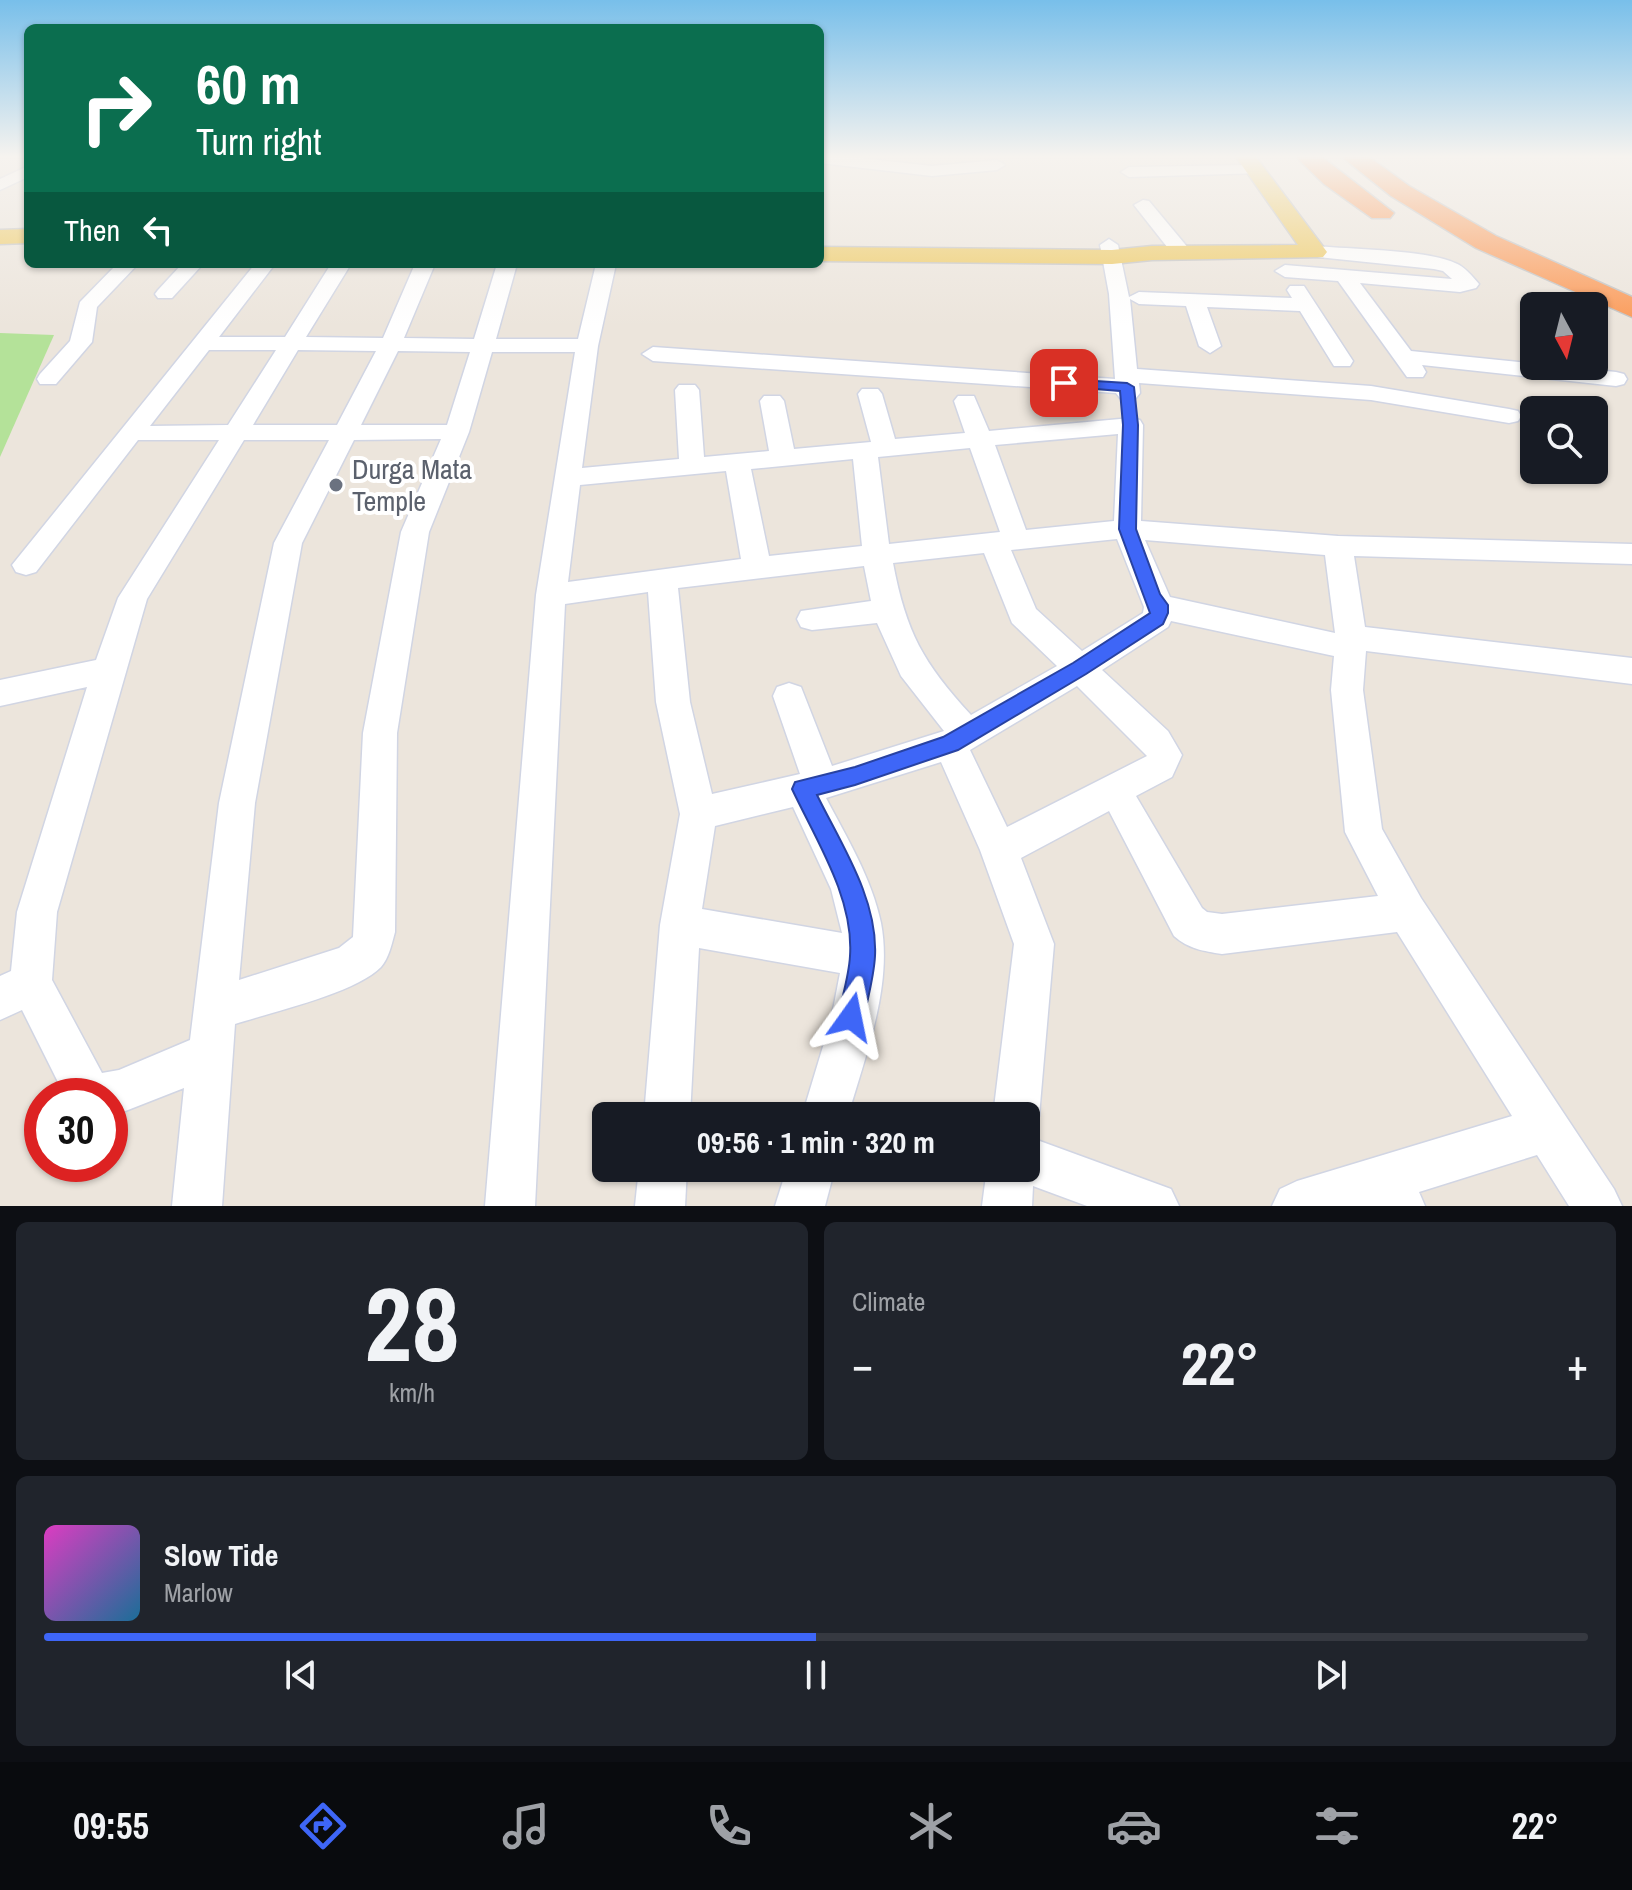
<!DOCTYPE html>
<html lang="en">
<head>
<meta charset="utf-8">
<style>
  body { margin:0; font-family:"Archivo Narrow",sans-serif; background:#20242c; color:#f1f3f6; height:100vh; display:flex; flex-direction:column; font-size:30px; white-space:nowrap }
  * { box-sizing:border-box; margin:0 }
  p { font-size:26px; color:#9ea1a6 }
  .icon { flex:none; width:44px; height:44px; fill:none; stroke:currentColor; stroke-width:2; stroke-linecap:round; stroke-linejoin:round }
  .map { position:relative; height:1206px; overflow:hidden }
  .sheet { display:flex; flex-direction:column; gap:16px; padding:16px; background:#0d0f14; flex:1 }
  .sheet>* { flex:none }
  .hud { position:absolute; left:24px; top:24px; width:800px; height:244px; border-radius:12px; box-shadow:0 2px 6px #0004; background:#0b6e4f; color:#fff; overflow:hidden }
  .needle { width:52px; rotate:173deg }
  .tools { position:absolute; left:1520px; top:292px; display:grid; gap:16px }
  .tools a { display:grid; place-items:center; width:88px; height:88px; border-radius:12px; background:#171b24; box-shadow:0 2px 6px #0004; font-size:40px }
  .speed { position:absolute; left:24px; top:1078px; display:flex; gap:16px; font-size:40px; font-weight:700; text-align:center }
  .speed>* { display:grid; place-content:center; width:104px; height:104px; border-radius:50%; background:#171b24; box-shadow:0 2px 6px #0004; line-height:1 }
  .speed .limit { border:12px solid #d22; background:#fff; color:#111 }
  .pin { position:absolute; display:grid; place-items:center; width:68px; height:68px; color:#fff; margin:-34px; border-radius:16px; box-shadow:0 4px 12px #0006 }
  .me { position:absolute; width:88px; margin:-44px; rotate:12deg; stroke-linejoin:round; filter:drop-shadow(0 0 6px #0008) }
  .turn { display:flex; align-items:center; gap:28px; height:168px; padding:0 40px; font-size:36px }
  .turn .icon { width:104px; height:104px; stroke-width:2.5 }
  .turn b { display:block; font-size:56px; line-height:68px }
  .then { display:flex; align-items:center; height:76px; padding:0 40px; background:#0003; gap:16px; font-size:30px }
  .big { font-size:60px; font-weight:800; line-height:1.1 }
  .sheet .card { flex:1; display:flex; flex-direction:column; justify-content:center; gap:12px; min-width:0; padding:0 28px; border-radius:12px; background:#20242c }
  .sheet .dial { align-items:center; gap:0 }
  .dial b { font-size:104px; line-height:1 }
  .song { display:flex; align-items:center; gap:24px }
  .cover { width:96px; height:96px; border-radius:12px; background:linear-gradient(135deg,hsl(310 70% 55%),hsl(200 70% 35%)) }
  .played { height:8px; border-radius:4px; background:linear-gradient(90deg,#3e66f7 50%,#363941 50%) }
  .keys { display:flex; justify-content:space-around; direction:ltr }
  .heat { display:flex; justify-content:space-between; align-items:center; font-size:44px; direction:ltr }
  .sheet .tiles { flex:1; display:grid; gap:16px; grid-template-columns:1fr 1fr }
  .card:last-child { grid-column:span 2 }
  .trip { position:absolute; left:592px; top:1102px; width:448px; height:80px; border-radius:12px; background:#171b24; box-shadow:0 2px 6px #0004; font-weight:800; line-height:80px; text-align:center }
  .dock { display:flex; height:128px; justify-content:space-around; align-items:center; background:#090b0e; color:#9ea1a6 }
  .dock .icon { width:56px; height:56px }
  .dock .on { color:#3e66f7 }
  .dock b { font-size:36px; color:#f1f3f6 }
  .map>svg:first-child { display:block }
  .green { fill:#b4e299 }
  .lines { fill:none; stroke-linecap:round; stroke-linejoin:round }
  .minor-casing { stroke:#d1d5e3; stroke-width:3 }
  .major-casing { stroke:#c3c3c3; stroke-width:3 }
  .highway-casing { stroke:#c3c3c3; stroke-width:3 }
  .minor { fill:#fff; fill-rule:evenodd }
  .major { fill:#eec95f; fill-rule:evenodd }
  .highway { fill:#fb9a58; fill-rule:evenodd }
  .route { fill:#3e66f7; stroke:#2842a1; stroke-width:2 }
  .worship-dot { fill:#6b7280; stroke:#fff; stroke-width:3 }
  .labels { text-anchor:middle; stroke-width:8; stroke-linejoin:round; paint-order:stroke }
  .worship-label { font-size:28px; fill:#5b616d; stroke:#fff; text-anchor:start }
</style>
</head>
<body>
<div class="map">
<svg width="1632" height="1206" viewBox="0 0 1632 1206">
  <rect width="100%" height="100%" fill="#ece5dc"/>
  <polygon class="green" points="0,333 54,335 0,457"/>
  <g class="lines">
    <defs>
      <g id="minor">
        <polygon points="820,157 851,157 932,166 997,160 1005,165 997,170 932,176 820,163"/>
        <polygon points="1255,165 1261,167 1261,173 1129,177 1121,172 1129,167"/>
        <polygon points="28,166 28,177 0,190 0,179"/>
        <polygon points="1143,200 1149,201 1189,249 1191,253 1189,257 1175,257 1134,205"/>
        <polygon points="1109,239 1118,245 1129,297 1139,292 1292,298 1287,290 1290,286 1304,286 1353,361 1350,366 1334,366 1300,311 1207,307 1221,346 1210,353 1199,346 1186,306 1139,304 1130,299 1137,369 1371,386 1509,409 1518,411 1521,416 1518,421 1509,423 1371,400 1139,383 1140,393 1136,398 1120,398 1116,393 653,361 642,354 653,347 1115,379 1109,294 1100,245"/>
        <path d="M1315,246C1348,249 1428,250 1455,263C1464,266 1473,277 1479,284L1476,288L1460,292L1360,283L1411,351L1616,372L1624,374L1627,379L1624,384L1616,386L1422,365L1426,372L1423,377H1407L1338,281L1285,277L1275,271L1285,265L1452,279L1443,271L1434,269L1308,256L1306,252L1308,248Z"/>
        <polygon points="117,264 138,264 97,307 92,342 56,384 40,384 37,379 40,374 70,341 80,302"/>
        <polygon points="182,264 203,264 172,298 158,298 155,294 158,290"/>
        <path d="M255,264H275L219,337H285L331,264H351L306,337L383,338L415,264H435L404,338L474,339L497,264H517L496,339H578L596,264H616L598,346L582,468L679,459L675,390L679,385H695L699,390L704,457L769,451L760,401L764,396H780L784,401L794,449L871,442L858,394L862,389H878L882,394L895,439L965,433L954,401L958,396H974L989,431L1131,418L1140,420L1143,425L1141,521L1338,536L1632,544V564L1354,556L1365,627L1632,658V684L1366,651L1363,690L1382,829L1421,898L1614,1189L1622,1206H1569L1537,1155L1419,1192L1425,1206H1272L1280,1189L1297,1181L1512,1116L1397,932L1222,954C1203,951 1189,949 1174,936L1109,811L1021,858L1054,944L1039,1116L1032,1132L1026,1135V1116H993L1014,944L980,850L941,762L826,798C847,838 872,879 881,923C893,986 865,1056 848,1116H802L831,1020L840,973L699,948L690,1116H644L660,925L680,814L656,702L648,592L565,604L535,1206H485L536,595L575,352H492L469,432L429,532L397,733L395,932C392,943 389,958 381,967C356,993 272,1012 235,1024L222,1206H172L184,1088L110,1117V1096H65L22,1010L0,1020V976L11,971L17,912L87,687L0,706V680L96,660L118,598L219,440H138L36,572L26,575L16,572L12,565ZM209,350H276L228,425L150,426ZM298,350L376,351L337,425H253ZM398,351L470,352L447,425H361ZM1118,434L1114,521L1026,530L995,445ZM441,439L401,532L363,733L353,937L339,948L239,980L255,803L302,543L354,440ZM244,440H329L274,543L219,803L190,1040L119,1070L102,1073L52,980L57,912L147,599ZM970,448L1000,532L889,544L878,457ZM853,459L862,546L769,556L751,469ZM726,471L741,559L568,582L580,485ZM1117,539L1144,607L1143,613L1082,651L1036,609L1011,550ZM1145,540L1325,555L1335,633L1170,597ZM984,553L1012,623L1057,666L971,715C923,663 906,632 893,563ZM864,566L871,601L801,611L797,619L801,627L812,630L877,623L901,676L944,731L832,766L801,687L789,683L777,687L773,696L800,774L712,794L690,702L678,588ZM1171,621L1334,656L1331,690L1345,832L1378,896L1222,914L1207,912L1202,908L1136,796L1172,777L1182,755L1168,731L1102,670L1168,627ZM1077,686L1147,756L1007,827L970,750ZM793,807L831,889L842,933L702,909L715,826Z"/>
        <polygon points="1026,1136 1171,1189 1179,1206 1087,1206 1033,1186 1032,1206 982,1206 987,1168 1026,1168"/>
        <polygon points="639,1168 687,1168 685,1206 635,1206"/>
        <polygon points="787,1168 835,1168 825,1206 775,1206"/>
      </g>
      <g id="major">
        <polygon points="1236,157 1256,157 1327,252 1323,257 1152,260 1112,264 820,261 820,247 1112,250 1152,246 1298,245"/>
        <polygon points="28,229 28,243 0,244 0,230"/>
      </g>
      <g id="highway">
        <polygon points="1296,157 1322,157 1394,213 1390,218 1372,218 1324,184"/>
        <polygon points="1342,157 1369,157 1409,186 1496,236 1632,297 1632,317 1476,248 1391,196"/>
      </g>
    </defs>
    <use href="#minor" class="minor-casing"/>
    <use href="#major" class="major-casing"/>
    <use href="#highway" class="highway-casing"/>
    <use href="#minor" class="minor"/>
    <use href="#major" class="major"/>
    <use href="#highway" class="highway"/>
  </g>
  <linearGradient id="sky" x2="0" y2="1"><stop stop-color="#78bfea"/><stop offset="0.48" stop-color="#f6f3ef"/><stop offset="1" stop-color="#f6f3ef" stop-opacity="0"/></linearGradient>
  <rect width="1632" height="326" fill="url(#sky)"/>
  <path class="route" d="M1064,379L1127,383L1134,387L1138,425L1136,529L1160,594L1168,605V613L1163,624L1086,674L958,750L855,785L817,795C841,844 878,899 875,956C874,976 868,997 864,1017L860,1026L851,1030L842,1026L838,1017C842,997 849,976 850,956C854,898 816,840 792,789L795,782L855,767L943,737L1073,663L1150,613L1119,529L1123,425L1120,391L1059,386V380Z"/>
  <circle class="worship-dot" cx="336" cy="485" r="8"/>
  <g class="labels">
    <g class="worship-label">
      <text x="352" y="479">Durga Mata<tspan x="352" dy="32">Temple</tspan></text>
    </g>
  </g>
</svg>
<div class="tools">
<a><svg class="needle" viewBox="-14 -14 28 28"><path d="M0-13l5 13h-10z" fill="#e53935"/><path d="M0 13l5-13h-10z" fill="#9ea1a6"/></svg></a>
<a><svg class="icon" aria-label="search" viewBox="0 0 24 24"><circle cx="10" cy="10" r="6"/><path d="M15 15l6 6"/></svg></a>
</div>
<div class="speed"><div class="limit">30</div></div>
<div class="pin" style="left:1064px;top:383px;background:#d93025"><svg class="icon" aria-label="arrive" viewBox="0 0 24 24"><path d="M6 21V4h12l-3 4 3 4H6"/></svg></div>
<svg class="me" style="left:851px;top:1017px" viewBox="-20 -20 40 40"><path d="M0-17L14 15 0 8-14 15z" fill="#3e66f7" stroke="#fff" stroke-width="4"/></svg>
<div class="trip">09:56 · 1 min · 320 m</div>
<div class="hud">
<div class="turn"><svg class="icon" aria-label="right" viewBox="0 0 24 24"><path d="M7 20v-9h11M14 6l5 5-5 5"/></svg><div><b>60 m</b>Turn right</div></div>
<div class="then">Then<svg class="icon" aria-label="left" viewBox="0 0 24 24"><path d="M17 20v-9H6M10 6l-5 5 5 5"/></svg></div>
</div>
</div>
<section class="sheet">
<div class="tiles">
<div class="card dial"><b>28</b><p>km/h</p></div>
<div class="card"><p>Climate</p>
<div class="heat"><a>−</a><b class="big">22°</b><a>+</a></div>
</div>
<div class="card">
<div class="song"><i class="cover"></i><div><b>Slow Tide</b><p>Marlow</p></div></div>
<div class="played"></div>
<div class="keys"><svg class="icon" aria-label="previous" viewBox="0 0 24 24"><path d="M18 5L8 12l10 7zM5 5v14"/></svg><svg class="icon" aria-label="pause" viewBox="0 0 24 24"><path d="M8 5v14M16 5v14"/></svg><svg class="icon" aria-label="next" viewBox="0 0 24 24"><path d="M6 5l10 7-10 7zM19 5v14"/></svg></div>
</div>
</div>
</section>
<nav class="dock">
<b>09:55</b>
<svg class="icon on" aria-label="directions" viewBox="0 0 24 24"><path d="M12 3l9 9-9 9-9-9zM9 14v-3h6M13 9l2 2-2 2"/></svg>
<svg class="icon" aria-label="music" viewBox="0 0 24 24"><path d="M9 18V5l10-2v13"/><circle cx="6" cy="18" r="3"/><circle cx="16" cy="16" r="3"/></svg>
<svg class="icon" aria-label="phone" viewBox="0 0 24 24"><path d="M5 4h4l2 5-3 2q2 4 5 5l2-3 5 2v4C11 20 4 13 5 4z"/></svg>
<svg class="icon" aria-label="climate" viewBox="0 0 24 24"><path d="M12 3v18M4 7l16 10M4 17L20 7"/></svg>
<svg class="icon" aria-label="car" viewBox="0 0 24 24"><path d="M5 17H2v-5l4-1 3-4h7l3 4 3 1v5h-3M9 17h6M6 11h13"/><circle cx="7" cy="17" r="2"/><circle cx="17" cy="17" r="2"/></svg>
<svg class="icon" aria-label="filters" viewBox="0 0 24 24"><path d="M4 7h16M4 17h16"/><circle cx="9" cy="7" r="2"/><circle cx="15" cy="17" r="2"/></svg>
<b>22°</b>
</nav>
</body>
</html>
